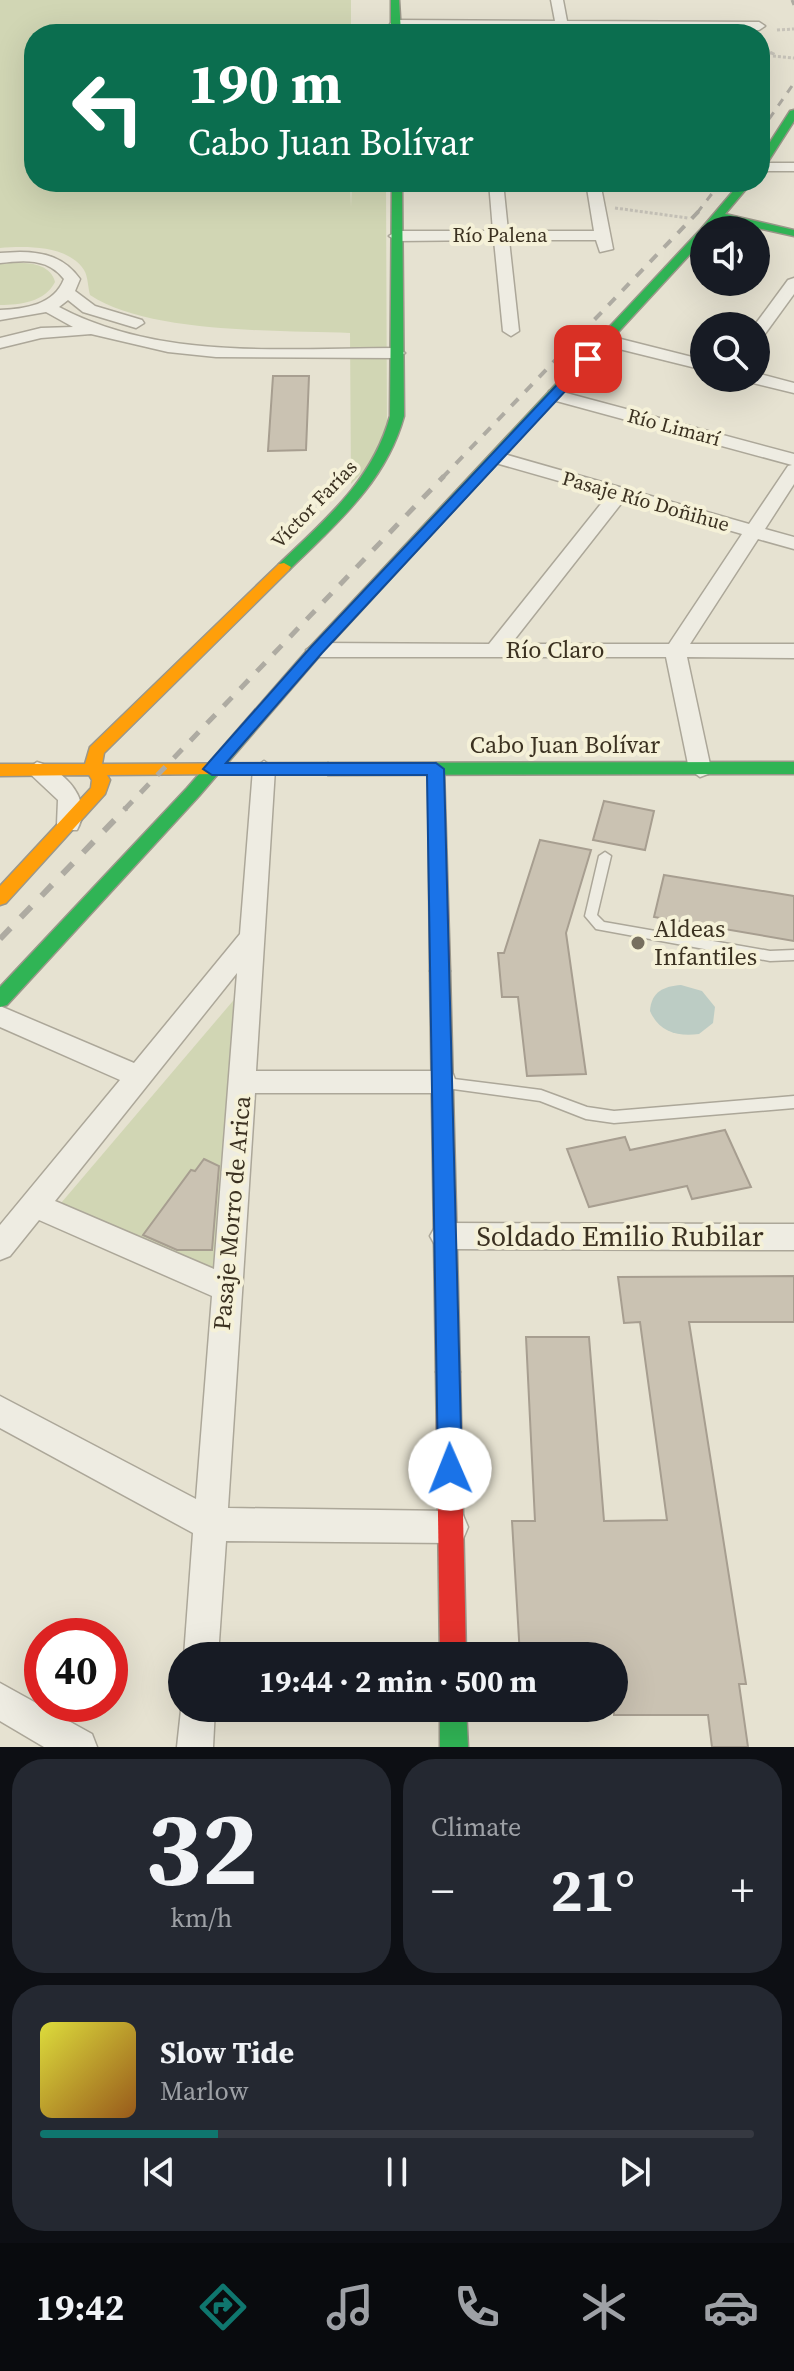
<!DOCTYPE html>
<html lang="en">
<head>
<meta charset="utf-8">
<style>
  body { margin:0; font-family:"Source Serif 4",serif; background:#242831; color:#f1f3f6; height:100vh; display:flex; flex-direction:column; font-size:30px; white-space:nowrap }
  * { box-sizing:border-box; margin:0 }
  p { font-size:26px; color:#9ea1a6 }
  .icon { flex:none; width:44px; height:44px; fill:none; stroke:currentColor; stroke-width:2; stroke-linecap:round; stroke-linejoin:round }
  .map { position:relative; height:1747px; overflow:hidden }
  .details { display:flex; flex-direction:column; gap:12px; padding:12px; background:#0d0f14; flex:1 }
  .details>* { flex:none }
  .banner { position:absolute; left:24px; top:24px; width:746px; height:168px; border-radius:32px; box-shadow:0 8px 32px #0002; background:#0b6e4f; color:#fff; overflow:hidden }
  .tools { position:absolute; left:690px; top:216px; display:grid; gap:16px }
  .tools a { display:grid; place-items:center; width:80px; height:80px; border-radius:50%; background:#171b24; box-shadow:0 8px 32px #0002; font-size:40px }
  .speed { position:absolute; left:24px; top:1618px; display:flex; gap:16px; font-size:40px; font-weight:700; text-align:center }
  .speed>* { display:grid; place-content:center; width:104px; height:104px; border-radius:50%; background:#171b24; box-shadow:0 8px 32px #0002; line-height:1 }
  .speed .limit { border:12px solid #d22; background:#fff; color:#111 }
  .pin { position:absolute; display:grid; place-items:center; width:68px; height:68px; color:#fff; margin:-34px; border-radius:16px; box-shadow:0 4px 12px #0006 }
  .me { position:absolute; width:88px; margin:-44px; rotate:359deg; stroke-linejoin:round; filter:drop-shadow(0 0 6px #0008) }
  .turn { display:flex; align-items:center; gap:28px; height:168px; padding:0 32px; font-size:36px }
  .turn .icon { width:104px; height:104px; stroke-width:2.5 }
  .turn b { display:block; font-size:56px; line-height:68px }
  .big { font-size:60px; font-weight:700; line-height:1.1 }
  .details .widget { flex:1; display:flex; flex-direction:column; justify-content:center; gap:12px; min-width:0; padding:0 28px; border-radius:32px; background:#242831 }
  .details .dial { align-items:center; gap:0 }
  .dial b { font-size:104px; line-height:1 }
  .song { display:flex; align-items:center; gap:24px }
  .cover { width:96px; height:96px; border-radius:12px; background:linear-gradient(135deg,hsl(60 70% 55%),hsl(30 70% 35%)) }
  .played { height:8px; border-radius:4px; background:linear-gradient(90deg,#0f766e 25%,#363941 25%) }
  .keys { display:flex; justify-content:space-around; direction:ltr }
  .heat { display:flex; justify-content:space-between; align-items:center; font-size:44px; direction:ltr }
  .details .tiles { flex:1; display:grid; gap:12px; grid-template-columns:1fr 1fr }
  .widget:last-child { grid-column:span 2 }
  .trip { position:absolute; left:168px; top:1642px; width:460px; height:80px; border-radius:40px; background:#171b24; box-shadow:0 8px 32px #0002; font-weight:700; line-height:80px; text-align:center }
  .tab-bar { display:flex; height:128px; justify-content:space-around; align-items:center; background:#090b0e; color:#9ea1a6 }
  .tab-bar .icon { width:56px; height:56px }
  .tab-bar .current { color:#0f766e }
  .tab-bar b { font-size:36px; color:#f1f3f6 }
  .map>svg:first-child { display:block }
  .green { fill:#d1d6b4 }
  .water { fill:#bcccc4 }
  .building { fill:#cac2b2; stroke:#a79e90; stroke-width:2 }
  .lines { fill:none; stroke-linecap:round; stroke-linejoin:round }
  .lane-casing { stroke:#aca799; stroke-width:3 }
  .street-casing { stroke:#aca799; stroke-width:3 }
  .fast-casing { stroke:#9b978a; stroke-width:3 }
  .slow-casing { stroke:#9b978a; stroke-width:3 }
  .jam-casing { stroke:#9b978a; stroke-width:3 }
  .path { stroke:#c7c3b9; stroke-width:3; stroke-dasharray:3 2; stroke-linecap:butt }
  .lane { fill:#eeece2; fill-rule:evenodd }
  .street { fill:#eeece2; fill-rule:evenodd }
  .fast { fill:#30b455; fill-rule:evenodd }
  .slow { fill:#ff9f0a; fill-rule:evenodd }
  .jam { fill:#e5322d; fill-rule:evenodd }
  .rail-far3 { stroke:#aeaba2; stroke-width:3; stroke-dasharray:8 8; stroke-linecap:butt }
  .rail-far2 { stroke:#aeaba2; stroke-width:4; stroke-dasharray:10 10; stroke-linecap:butt }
  .rail-far1 { stroke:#aeaba2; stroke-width:5; stroke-dasharray:12 12; stroke-linecap:butt }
  .rail { stroke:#aeaba2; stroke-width:6; stroke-dasharray:15 15; stroke-linecap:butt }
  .route { fill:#1a73e8; stroke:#114b97; stroke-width:2 }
  .poi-dot { fill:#776f5f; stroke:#f5f1d8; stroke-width:3 }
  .labels { text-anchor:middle; stroke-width:8; stroke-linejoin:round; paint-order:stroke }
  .far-street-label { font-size:20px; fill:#3b3121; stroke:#f5f1d8 }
  .street-label { font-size:24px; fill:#3b3121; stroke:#f5f1d8 }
  .poi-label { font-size:24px; fill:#3b3121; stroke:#f5f1d8; text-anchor:start }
  .near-street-label { font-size:28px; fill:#3b3121; stroke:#f5f1d8 }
</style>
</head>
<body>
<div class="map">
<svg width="794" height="1747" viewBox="0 0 794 1747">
  <rect width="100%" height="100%" fill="#e6e2d1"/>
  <g class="green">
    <path d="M0,0H351V34H34V182H350L351,207L352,182H386L387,430L381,454L351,484L350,333C279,330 148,334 90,295C88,288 88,276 84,270C68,245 26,246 0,248Z"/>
    <path d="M0,264C19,262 49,260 55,282C45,302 20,305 0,305Z"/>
    <polygon points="238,995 221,1281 56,1209"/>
  </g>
  <path class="water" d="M681,985L702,991L715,1007L713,1023L699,1034C678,1037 659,1032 650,1011C651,992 664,986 681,985Z"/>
  <g class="building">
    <polygon points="273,376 309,376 306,450 268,451"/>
    <polygon points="604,801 654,811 645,850 593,840"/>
    <polygon points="540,840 591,850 566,933 586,1074 527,1076 518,997 502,997 498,953 504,953"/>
    <polygon points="664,875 794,896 794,941 654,917"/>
    <polygon points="725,1130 751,1187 692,1199 687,1186 589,1207 567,1149 625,1137 630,1150"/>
    <polygon points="204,1159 219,1166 212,1250 177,1250 143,1235 191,1170 195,1171"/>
    <polygon points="794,1276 794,1322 689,1322 746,1684 739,1684 748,1747 712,1747 708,1715 614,1715 614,1656 520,1656 512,1521 535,1521 526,1337 589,1337 604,1521 667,1520 640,1322 624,1323 618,1277"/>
  </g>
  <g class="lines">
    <defs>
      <g id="lane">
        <polygon points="605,852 611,856 597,915 604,922 770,951 794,950 794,960 770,961 596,929 585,916 599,856"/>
        <polygon points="446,1078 541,1090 587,1107 614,1111 794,1096 794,1108 614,1123 586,1119 540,1101 446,1088 441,1087 439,1083 441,1079"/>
      </g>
      <g id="street">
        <polygon points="551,0 563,0 567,21 759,22 765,26 759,30 569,29 570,34 558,34 557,29 396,28 390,24 396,20 555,21"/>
        <rect x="760" y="163" width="34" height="8"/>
        <polygon points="489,182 503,182 508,231 594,231 586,182 600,182 613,249 600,252 596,240 509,240 519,331 511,336 503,331 494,240 397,241 389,236 397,231 493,231"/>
        <path d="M20,252C45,252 65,258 80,279L75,291L95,306L142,320L144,323L136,328L83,312L68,300L59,307C161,361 285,348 397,348L405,353L397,358L216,357L168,352L91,334L41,338L0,348V338L41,328L73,327L46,312L0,320V310C25,309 54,305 64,279C48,258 24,260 0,263V253Z"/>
        <polygon points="794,278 794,294 762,338 756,340 754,326 788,280"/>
        <polygon points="605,335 704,360 704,370 599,344 597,340"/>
        <polygon points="756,373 794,383 794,393 749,382 746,378 756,378"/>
        <path d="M555,390L794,454V484L765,529L794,537V549L758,539L690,644H794V658L687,657L711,769L708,774L700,777L689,769L666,657H316L306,650L316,643L489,644L608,495L492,462V454H504L749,524L788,466L792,465L549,399V391ZM624,500L742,534L669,644H511Z"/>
        <path d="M264,761L275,769L256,1071H443L453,1074L456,1082L453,1090L443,1093H255L228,1508L451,1511L463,1515L468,1527L463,1539L451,1543L226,1541L218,1656H184L193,1533L0,1428V1396L196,1499L212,1296L39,1220L10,1256L0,1260V1225L120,1080L0,1027V1006L134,1063L240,934L253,769ZM237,973L214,1269L55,1201Z"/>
        <path d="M37,762C65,770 94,801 77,830H61L57,824L58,800L26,770Z"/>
        <polygon points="445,1223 794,1224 794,1250 445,1249 435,1245 430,1236 435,1227"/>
        <polygon points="0,1683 92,1734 97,1747 44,1747 0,1721"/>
        <polygon points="182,1701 182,1708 215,1708 213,1747 177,1747"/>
      </g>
      <g id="fast">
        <polygon points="391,0 399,0 401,34 391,34"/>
        <polygon points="794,110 794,121 764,168 760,169 760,158 790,111"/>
        <path d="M392,182H402L404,416C386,482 336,524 289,570H279V564C325,520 373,480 390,416Z"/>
        <polygon points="741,182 752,182 725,214 794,230 794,236 721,220 712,230 704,230 704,239 322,653 199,796 7,1005 0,1007 0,987 187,788 310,647 701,229"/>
        <polygon points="794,762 794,774 328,775 320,769 328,763"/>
        <polygon points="440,1708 466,1708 468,1747 440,1747"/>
      </g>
      <g id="slow">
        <polygon points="284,563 291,567 289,570 104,753 102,764 328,763 336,769 334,773 107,775 110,780 105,794 6,903 0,905 0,886 91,788 92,780 89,775 0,776 0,764 85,764 90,747 279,564"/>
        <polygon points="440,964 447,966 450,971 460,1372 456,1380 448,1383 440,1380 436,1372 430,971 433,966"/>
      </g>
      <g id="jam">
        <polygon points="436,763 444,769 450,971 447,976 433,976 430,971 428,769"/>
        <polygon points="448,1361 456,1364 460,1372 466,1656 440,1656 436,1372 440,1364"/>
      </g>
    </defs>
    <use href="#lane" class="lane-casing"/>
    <use href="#street" class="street-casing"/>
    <use href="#fast" class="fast-casing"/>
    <use href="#slow" class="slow-casing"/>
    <use href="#jam" class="jam-casing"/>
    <g class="path">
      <polyline points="777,30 794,29"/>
      <polyline points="760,56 774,52 772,56 794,58"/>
      <polyline points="615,208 688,218"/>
    </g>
    <use href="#lane" class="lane"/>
    <use href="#street" class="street"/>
    <use href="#fast" class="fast"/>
    <use href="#slow" class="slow"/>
    <use href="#jam" class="jam"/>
    <g class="rail-far3">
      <polyline points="792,0 794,5"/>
      <polyline points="760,132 794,83"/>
      <polyline points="697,213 721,182"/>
    </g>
    <polyline class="rail-far2" points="442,478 699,211"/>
    <polyline class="rail-far1" points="124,810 444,476"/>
    <polyline class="rail" points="0,939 126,808"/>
  </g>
  <polygon class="route" points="584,356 595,359 322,653 226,763 436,763 444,769 462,1469 459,1478 450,1481 442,1478 438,1469 427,775 212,775 203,769 311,647"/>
  <circle class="poi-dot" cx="638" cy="943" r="8"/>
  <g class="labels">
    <g class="far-street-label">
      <text x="500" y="242">Río Palena</text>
      <text transform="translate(674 427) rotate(15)" y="7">Río Limarí</text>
      <text transform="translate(646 501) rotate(16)" y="7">Pasaje Río Doñihue</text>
      <text transform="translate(314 504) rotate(-46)" y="7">Víctor Farías</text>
    </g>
    <g class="street-label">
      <text x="555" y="658">Río Claro</text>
      <text x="565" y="753">Cabo Juan Bolívar</text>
      <text transform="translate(232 1213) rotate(-85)" y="8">Pasaje Morro de Arica</text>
    </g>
    <g class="poi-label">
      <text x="654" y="937">Aldeas<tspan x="654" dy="28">Infantiles</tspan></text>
    </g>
    <g class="near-street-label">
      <text x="620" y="1246">Soldado Emilio Rubilar</text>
    </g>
  </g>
</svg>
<div class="tools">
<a><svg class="icon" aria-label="sound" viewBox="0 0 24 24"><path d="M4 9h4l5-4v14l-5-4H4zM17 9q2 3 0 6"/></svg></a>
<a><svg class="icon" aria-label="search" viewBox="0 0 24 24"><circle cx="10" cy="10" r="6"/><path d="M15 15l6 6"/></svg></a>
</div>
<div class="speed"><div class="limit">40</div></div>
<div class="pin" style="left:588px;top:359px;background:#d93025"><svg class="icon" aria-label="arrive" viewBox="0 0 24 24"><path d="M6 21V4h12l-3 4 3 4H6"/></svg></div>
<svg class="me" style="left:450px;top:1469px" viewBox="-20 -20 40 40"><circle r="19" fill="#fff"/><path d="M0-13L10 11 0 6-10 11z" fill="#1a73e8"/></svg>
<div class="trip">19:44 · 2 min · 500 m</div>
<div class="banner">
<div class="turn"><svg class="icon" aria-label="left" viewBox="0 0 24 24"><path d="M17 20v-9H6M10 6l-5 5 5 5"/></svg><div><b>190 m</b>Cabo Juan Bolívar</div></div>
</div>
</div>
<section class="details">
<div class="tiles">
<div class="widget dial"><b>32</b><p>km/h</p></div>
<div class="widget"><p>Climate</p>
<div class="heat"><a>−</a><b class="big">21°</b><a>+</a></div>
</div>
<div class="widget">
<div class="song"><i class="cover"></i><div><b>Slow Tide</b><p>Marlow</p></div></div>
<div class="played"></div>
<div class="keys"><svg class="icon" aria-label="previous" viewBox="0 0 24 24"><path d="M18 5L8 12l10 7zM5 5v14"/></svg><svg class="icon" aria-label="pause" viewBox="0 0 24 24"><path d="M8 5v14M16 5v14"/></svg><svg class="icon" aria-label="next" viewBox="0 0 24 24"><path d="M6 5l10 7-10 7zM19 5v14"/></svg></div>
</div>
</div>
</section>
<nav class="tab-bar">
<b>19:42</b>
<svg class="icon current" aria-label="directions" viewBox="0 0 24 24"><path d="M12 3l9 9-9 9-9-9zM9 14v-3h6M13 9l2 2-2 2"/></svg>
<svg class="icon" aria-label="music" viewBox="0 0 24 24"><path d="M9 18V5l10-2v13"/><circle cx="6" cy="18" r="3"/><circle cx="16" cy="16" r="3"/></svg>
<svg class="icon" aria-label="phone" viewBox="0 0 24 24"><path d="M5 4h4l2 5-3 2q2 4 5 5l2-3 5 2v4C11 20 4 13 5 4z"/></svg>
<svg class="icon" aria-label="climate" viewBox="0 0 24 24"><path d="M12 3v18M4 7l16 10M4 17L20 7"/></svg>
<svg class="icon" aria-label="car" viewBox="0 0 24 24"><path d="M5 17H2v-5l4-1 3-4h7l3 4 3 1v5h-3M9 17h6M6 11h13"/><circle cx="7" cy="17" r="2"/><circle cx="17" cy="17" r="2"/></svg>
</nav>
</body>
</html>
